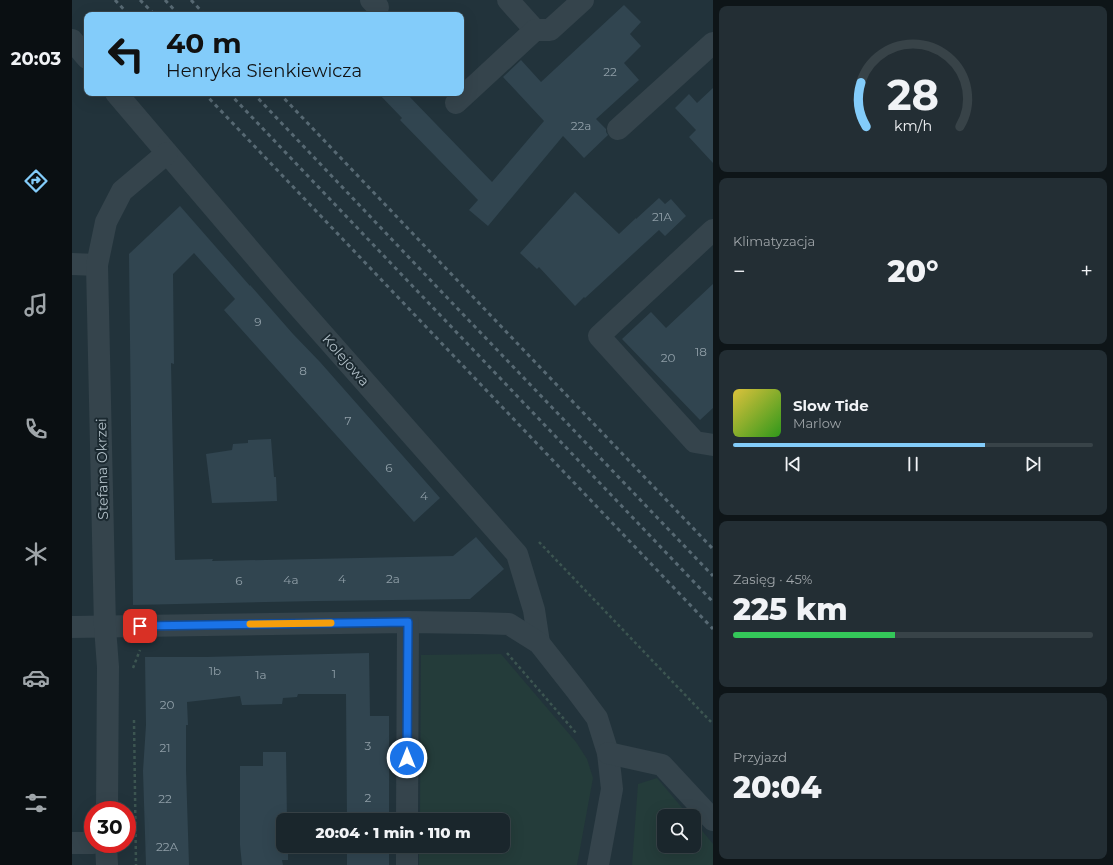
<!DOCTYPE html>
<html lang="pl">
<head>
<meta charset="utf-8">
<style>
  body { margin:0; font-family:Montserrat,sans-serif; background:#232e34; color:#f1f3f6; height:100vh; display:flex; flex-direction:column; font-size:15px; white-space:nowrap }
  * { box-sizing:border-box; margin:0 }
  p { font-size:13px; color:#9fa5a9 }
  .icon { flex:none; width:22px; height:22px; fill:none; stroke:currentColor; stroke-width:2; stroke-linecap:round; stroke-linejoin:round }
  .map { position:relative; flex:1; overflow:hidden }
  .drawer { display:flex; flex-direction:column; gap:6px; padding:6px; background:#0e1518; width:400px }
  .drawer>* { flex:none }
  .guide { position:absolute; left:12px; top:12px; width:380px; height:84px; border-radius:8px; box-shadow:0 4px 16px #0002,0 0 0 1px #384348; background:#83ccfa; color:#111; overflow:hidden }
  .tools { position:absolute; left:585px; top:809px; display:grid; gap:8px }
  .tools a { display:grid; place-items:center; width:44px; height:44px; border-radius:8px; background:#1a262c; box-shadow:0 4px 16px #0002,0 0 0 1px #384348; font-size:20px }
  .speed { position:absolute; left:12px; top:801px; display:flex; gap:8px; font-size:20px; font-weight:700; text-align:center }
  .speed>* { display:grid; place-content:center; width:52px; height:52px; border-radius:50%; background:#1a262c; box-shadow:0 4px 16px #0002,0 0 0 1px #384348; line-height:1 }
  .speed .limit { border:6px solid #d22; background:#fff; color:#111 }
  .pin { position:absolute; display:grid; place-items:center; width:34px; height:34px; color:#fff; margin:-17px; border-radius:8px; box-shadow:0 2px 6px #0006 }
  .me { position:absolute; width:44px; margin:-22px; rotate:0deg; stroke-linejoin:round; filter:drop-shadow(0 0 3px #0008) }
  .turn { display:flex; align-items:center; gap:14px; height:84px; padding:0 16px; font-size:18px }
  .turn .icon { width:52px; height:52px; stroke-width:2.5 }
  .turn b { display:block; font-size:28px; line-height:34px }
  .big { font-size:30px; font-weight:800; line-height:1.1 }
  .drawer .widget { flex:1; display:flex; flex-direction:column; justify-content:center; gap:6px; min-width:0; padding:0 14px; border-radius:8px; background:#232e34 }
  .drawer .dial { align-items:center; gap:0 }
  .dial svg { height:104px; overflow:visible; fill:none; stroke:#384348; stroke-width:7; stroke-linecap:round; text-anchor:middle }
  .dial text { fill:#f1f3f6; stroke:none }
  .song { display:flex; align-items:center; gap:12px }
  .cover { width:48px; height:48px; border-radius:6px; background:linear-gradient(135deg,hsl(50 70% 55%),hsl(110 70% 35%)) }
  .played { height:4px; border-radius:2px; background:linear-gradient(90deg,#83ccfa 70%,#384348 70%) }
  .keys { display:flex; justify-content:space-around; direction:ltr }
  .heat { display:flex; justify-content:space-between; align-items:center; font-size:22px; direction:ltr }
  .charge { height:6px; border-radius:3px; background:linear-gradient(90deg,#34c759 45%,#384348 0) }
  .trip { position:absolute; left:204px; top:813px; width:234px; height:40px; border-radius:8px; background:#1a262c; box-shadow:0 4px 16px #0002,0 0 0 1px #384348; font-weight:800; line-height:40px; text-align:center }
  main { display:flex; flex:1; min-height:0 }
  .tabs { display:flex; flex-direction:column; width:72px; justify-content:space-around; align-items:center; background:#0a0f12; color:#9fa5a9 }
  .tabs .icon { width:28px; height:28px }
  .tabs .current { color:#83ccfa }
  .tabs b { font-size:18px; color:#f1f3f6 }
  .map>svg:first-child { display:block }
  .green { fill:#243c3a }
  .building { fill:#314550 }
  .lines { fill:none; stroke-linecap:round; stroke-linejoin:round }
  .path { stroke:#3c5551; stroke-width:2.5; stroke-dasharray:3 3; stroke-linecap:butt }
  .minor { stroke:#35444c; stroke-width:22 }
  .rail { stroke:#576973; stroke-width:3; stroke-dasharray:4 4; stroke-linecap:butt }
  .route-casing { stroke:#114b97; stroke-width:10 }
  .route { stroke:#1a73e8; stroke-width:7 }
  .slow { stroke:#f59e0b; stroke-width:7 }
  .labels { text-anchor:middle; stroke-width:4; stroke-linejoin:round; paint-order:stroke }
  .number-label { font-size:12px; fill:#909fa8 }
  .street-label { font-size:14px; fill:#b1bfc7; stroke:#1b2930 }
</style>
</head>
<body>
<main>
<nav class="tabs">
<b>20:03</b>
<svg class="icon current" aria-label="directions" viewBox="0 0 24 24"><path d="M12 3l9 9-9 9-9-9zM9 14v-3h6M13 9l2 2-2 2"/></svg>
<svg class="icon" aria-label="music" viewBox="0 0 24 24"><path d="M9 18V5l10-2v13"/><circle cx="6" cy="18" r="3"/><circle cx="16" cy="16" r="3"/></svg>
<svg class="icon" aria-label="phone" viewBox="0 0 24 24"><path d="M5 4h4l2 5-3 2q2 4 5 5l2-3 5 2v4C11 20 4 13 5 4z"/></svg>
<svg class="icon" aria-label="climate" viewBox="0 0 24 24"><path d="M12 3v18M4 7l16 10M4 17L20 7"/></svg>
<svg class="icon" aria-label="car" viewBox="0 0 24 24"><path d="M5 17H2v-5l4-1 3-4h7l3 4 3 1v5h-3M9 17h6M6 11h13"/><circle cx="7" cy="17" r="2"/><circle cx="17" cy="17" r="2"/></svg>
<svg class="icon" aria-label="filters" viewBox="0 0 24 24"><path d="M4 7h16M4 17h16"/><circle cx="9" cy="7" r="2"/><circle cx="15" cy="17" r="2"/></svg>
</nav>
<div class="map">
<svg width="641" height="865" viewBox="0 0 641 865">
  <rect width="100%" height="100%" fill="#22333b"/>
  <g class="green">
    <polygon points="429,654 504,742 515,759 521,778 505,865 347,865 347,846 431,846 431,820 348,820 349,655"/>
    <polygon points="585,778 617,816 592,816 592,846 622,846 622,821 641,844 641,865 560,865 566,784"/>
  </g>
  <g class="building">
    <polygon points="552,5 569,22 558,34 569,46 552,63 567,80 524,119 534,129 534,132 536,135 512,158 491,136 416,226 397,210 406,200 328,120 330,118 306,93 334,93 420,182 472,121 431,77 449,60 469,82"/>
    <polygon points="641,88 641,163 617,137 624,130 603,108 617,94 625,103"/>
    <polygon points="503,192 547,234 564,218 564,219 587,198 593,204 599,199 614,216 593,236 587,230 513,298 512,297 503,306 467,267 465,269 448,253"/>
    <polygon points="108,206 178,286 178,285 221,334 248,362 368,498 342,522 152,310 163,299 122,253 101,274 102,364 99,363 103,560 141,559 140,561 381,556 404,537 432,569 398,599 245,601 61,605 59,426 57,254"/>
    <polygon points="641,284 641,408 628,420 550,339 579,312 594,328"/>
    <polygon points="199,439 202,477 204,477 205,501 140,503 134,454 160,450 161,444 176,443 176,440"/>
    <polygon points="297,653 298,716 317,716 317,820 275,820 274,694 226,694 225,697 211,698 210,704 170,705 168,696 115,702 116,725 114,725 114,770 117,865 74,865 71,771 74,725 73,657 134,657"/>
    <polygon points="191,752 214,752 215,820 211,820 211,846 216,846 216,860 210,860 211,865 170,865 168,845 168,766 191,766"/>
    <rect x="275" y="846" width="42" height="19"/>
  </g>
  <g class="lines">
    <g class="path">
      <polyline points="467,542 641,724"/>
      <polyline points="435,653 504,733"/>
      <polyline points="61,668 68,650"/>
      <polyline points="62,720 64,865"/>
    </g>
    <g class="minor">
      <polyline points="299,0 306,7"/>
      <polyline points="436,0 463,30"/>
      <polyline points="0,40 15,58"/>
      <polyline points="44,93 211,289 445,554 462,610 467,643"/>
      <polyline points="384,103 463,30 478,30 511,0"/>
      <polyline points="546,129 641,43"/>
      <polyline points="641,230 527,336 623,442 641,445"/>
      <polyline points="0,264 25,265"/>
      <polyline points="0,627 336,622 405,623 437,624 467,643 504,690 525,718 536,753 540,789 526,865"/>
      <polyline points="536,753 590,765 641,820"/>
      <polyline points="35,810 36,667 33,627 25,265 34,222 50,191 95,153"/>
      <polyline points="335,820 336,622"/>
      <polyline points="0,843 21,843"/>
      <polyline points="34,844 35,865"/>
      <polyline points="335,865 335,846"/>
    </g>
    <g class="rail">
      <polyline points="43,0 57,15"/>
      <polyline points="68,0 83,15"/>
      <polyline points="93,0 107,15"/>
      <polyline points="119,0 133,15"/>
      <polyline points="132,93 641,629"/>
      <polyline points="157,93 641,602"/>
      <polyline points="181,93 365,287 641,576"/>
      <polyline points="207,93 641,549"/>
    </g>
  </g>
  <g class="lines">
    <defs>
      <polyline id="route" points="68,626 336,622 335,758"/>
    </defs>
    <use href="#route" class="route-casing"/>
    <use href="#route" class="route"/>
    <polyline class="slow" points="178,624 259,623"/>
  </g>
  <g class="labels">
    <g class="number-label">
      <text x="538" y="76">22</text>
      <text x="509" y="130">22a</text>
      <text x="590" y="221">21A</text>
      <text x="186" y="326">9</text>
      <text x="629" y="356">18</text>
      <text x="596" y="362">20</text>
      <text x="231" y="375">8</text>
      <text x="276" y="425">7</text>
      <text x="317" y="472">6</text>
      <text x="352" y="500">4</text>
      <text x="270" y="583">4</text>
      <text x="321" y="583">2a</text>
      <text x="219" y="584">4a</text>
      <text x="167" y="585">6</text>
      <text x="143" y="675">1b</text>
      <text x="262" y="678">1</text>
      <text x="189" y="679">1a</text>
      <text x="95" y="709">20</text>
      <text x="296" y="750">3</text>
      <text x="93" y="752">21</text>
      <text x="296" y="802">2</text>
      <text x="93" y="803">22</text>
      <text x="95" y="851">22A</text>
    </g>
    <g class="street-label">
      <text transform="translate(274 360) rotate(49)" y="5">Kolejowa</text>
      <text transform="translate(30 469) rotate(-91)" y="5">Stefana Okrzei</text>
    </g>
  </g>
</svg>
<div class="tools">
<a><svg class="icon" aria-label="search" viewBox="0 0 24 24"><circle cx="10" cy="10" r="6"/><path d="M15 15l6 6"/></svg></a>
</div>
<div class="speed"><div class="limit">30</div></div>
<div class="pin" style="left:68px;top:626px;background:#d93025"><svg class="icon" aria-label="arrive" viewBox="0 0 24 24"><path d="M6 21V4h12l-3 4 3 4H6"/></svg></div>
<svg class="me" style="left:335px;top:758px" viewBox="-20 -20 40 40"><circle r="17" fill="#1a73e8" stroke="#fff" stroke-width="3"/><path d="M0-11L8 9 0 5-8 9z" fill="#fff"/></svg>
<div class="trip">20:04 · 1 min · 110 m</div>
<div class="guide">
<div class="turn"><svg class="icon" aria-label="left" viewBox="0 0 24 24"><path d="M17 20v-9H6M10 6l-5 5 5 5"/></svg><div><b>40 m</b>Henryka Sienkiewicza</div></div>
</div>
</div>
<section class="drawer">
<div class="widget dial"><svg viewBox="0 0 100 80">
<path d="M14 69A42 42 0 1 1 86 69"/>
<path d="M14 69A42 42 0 0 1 10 35" stroke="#83ccfa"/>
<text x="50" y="56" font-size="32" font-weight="700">28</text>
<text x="50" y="72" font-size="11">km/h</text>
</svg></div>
<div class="widget"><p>Klimatyzacja</p>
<div class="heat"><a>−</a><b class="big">20°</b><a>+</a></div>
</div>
<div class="widget">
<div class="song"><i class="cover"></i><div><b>Slow Tide</b><p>Marlow</p></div></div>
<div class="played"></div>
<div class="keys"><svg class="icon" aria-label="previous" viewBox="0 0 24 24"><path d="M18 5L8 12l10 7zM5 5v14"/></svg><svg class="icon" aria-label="pause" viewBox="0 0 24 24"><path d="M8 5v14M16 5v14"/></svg><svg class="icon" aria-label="next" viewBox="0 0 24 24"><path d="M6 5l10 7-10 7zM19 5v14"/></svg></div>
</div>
<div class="widget"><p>Zasięg · 45%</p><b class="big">225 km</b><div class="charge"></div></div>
<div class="widget"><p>Przyjazd</p><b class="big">20:04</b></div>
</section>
</main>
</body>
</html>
